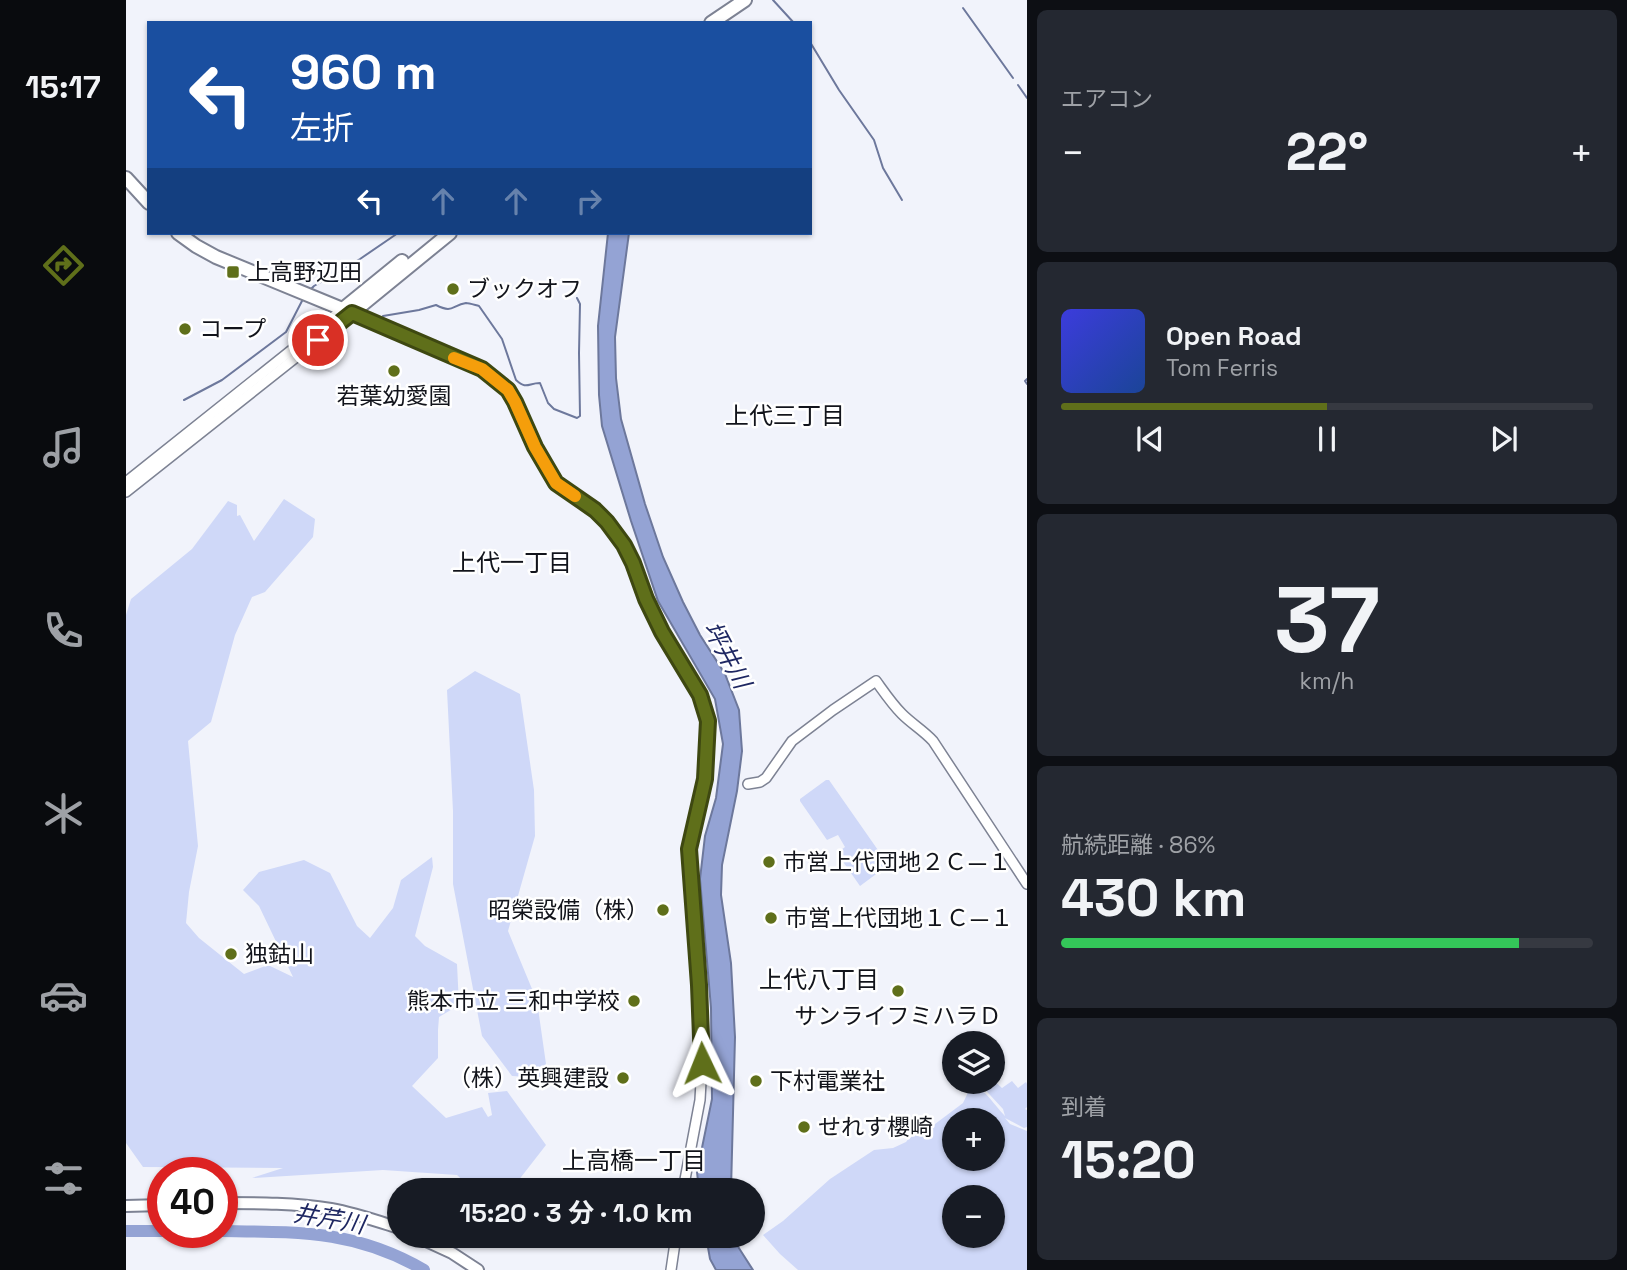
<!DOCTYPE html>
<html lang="ja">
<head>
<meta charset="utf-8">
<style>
  body { margin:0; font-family:"Space Grotesk","Noto Sans JP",sans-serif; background:#242831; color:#f1f3f6; height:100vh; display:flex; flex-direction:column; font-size:26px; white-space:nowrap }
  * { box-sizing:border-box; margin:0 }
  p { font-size:23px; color:#9ea1a6 }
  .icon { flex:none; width:38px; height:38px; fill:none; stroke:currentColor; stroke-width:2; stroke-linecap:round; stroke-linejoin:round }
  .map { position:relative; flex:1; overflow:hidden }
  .side { display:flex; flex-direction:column; gap:10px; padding:10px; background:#0d0f14; width:600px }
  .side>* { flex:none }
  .banner { position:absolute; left:21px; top:21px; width:665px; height:214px; border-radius:0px; box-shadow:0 2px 5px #0004; background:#1a4fa0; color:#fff; overflow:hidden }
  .buttons { position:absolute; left:816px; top:1031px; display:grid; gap:14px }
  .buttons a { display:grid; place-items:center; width:63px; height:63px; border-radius:50%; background:#171b24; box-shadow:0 2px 5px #0004; font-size:35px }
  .speed { position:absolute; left:21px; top:1157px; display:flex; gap:14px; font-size:35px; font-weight:700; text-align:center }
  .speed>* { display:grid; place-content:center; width:91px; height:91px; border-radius:50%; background:#171b24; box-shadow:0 2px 5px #0004; line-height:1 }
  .speed .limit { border:10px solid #d22; background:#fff; color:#111 }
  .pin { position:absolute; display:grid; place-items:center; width:60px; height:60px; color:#fff; margin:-30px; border:4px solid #fff; border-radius:50%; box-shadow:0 2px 7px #0007 }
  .me { position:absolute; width:77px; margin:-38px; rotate:358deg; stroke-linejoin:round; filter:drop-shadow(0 0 5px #0008) }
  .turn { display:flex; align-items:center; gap:24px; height:147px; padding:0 28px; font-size:32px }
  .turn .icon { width:91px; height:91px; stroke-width:2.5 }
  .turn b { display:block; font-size:49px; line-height:60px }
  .lanes { display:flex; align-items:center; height:66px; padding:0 28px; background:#0003; justify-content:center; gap:35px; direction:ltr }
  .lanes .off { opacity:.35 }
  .big { font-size:52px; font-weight:700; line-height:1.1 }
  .side .widget { flex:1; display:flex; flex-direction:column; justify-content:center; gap:10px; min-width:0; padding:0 24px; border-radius:10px; background:#242831 }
  .side .dial { align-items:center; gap:0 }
  .dial b { font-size:91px; line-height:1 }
  .song { display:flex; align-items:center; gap:21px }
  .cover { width:84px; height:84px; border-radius:10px; background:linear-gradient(135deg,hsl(240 70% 55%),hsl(220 70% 35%)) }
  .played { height:7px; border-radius:4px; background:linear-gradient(90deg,#5f6f1a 50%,#363941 50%) }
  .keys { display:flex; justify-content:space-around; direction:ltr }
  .heat { display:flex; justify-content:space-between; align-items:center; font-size:38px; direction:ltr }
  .charge { height:10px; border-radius:5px; background:linear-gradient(90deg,#34c759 86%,#363941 0) }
  .trip { position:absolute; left:261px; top:1178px; width:378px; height:70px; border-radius:35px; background:#171b24; box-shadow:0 2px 5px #0004; font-weight:700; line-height:70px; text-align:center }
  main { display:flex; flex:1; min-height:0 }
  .menu { display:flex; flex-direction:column; width:126px; justify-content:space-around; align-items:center; background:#090b0e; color:#9ea1a6 }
  .menu .icon { width:49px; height:49px }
  .menu .on { color:#5f6f1a }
  .menu b { font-size:32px; color:#f1f3f6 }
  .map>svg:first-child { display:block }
  .green { fill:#cfd8f8; fill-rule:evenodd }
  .water { fill:#94a3d4; stroke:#6d789c; stroke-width:2 }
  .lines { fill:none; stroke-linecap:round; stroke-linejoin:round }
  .stream { stroke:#6d789c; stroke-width:2 }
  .river { stroke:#94a3d4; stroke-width:12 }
  .tertiary-casing { stroke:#7d8293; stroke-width:12 }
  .secondary-casing { stroke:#7d8293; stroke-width:14 }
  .primary-casing { stroke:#7d8293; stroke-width:16 }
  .tertiary { stroke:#fff; stroke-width:9 }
  .secondary { stroke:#fff; stroke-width:10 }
  .primary { stroke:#fff; stroke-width:12 }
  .route-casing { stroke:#3e4811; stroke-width:18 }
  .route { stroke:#5f6f1a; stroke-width:12 }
  .slow { stroke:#f59e0b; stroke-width:12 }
  .poi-dot { fill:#5f6f1a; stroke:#fff; stroke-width:2.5 }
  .labels { text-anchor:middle; stroke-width:5; stroke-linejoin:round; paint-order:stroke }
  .poi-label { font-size:23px; fill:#12141b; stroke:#fff; text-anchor:start }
  .neighbourhood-label { font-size:24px; fill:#12141b; stroke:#fff }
  .water-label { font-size:24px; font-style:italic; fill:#1e2762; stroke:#fff }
</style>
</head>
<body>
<main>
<nav class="menu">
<b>15:17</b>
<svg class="icon on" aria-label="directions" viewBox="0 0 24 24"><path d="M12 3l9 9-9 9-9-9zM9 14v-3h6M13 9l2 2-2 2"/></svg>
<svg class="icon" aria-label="music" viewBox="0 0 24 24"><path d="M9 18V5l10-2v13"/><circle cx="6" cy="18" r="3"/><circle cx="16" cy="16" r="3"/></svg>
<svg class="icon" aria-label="phone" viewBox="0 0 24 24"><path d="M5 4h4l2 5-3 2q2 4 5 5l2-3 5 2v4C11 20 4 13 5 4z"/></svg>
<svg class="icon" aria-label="climate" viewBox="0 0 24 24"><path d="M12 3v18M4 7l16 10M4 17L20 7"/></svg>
<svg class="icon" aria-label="car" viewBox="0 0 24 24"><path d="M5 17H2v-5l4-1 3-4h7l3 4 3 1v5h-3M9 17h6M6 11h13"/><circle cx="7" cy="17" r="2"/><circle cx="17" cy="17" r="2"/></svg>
<svg class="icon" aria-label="filters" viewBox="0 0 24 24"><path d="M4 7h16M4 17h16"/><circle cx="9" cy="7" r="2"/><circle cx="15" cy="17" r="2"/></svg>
</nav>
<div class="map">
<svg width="901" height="1270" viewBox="0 0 901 1270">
  <rect width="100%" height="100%" fill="#f1f3fb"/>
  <g class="green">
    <polygon points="158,499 189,519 187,537 139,592 126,597 109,635 85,722 62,741 72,846 63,892 60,923 73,938 118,974 142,965 167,977 133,906 117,890 133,872 178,860 204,873 231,926 244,938 267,908 275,880 306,857 307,867 289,936 299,946 331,964 333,1005 313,1017 312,1030 312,1058 286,1086 320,1118 356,1107 362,1117 366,1115 362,1093 381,1091 420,1145 385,1190 347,1190 331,1175 257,1170 126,1178 157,1168 17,1167 0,1143 0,615 5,599 66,549 102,501 111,505 111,516 114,515 128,541"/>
    <polygon points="349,671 394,694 408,790 409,836 382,931 411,1001 422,1078 386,1076 356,1036 327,884 327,811 321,690"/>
    <polygon points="700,780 703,780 761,863 761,866 734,886 711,853 719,847 712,835 701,840 674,801 674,799"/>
    <path d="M866,1079L876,1088L886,1081L892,1088L900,1082L901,1084V1107L899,1109L901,1110V1127L898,1128L879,1118L884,1124L901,1131V1270H672L654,1254L637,1235L657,1221L704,1179L748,1150L767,1148L780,1142L793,1125L801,1130L837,1103L846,1084C861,1091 868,1105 879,1116L877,1109L852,1082H866ZM828,1120H866V1158H828ZM828,1197H866V1236H828Z"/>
  </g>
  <g class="water">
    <polygon points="482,233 503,233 489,337 490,378 495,419 519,504 537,557 557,602 574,635 599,674 613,710 616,751 611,791 596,865 595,895 605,963 609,1037 605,1190 573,1190 571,1172 586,1099 585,1008 574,879 579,836 590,798 597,744 589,699 532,601 505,521 476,426 473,395 472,326"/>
    <polygon points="580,1236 608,1236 609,1242 627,1270 590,1270 584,1259"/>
  </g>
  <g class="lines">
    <g class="stream">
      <polyline points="647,0 668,23"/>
      <polyline points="837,8 887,78"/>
      <polyline points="684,42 713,90 748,140 757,168 776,200"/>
      <polyline points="892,85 901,98"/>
      <polyline points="185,289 188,286 234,259 272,233"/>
      <path d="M257,316L293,310L310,305C327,314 326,305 340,303C343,303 349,305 353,306L376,339L390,380C401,390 402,383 414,383L422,403L428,409L451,418L454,416L453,353L454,304L451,298"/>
      <polyline points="901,379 899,381 901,384"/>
      <polyline points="58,400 96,380 160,332 177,299"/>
    </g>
    <g class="river">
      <polyline points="0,1231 37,1231"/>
      <path d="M96,1231C173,1232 229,1230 298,1270"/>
    </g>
    <defs>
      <g id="tertiary">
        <polyline points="0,482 217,309"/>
        <polyline points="0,492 226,313 356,369 381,390 389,402 409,447 430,483 469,510 481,522 498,546 507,563 520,599 536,632 574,695 582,721 579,779 563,849 566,902 573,985 576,1063 574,1100 557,1190"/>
        <path d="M622,784L634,782L640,778L666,741L707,710L750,681C758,692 766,704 776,714C786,724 798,731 807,741L901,884"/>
        <polyline points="545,1270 550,1236"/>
      </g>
      <g id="secondary">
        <path d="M96,1203C132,1203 170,1203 205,1209C228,1213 251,1221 273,1228"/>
        <polyline points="0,1206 37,1205"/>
        <polyline points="289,1236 326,1253 352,1270"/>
      </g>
      <g id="primary">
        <polyline points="585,23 619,0"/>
        <polyline points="0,178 23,203"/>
        <polyline points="52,233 70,246 90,257 226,313 324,233"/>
        <polyline points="217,309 276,261"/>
      </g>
    </defs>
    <use href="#tertiary" class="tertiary-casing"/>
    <use href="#secondary" class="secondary-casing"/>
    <use href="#primary" class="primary-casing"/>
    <use href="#tertiary" class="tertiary"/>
    <use href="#secondary" class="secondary"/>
    <use href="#primary" class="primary"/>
  </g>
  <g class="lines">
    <defs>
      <polyline id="route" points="192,340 226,313 356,369 382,390 389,402 409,447 430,483 469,510 481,522 498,545 507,563 520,599 536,632 574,695 582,721 579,779 563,849 573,985 576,1063"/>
    </defs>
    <use href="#route" class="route-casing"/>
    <use href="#route" class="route"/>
    <polyline class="slow" points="328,358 356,369 382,390 389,402 409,447 430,483 449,496"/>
  </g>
  <g class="poi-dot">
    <rect x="100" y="265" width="14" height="14" rx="3.5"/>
    <circle cx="327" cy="289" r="7"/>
    <circle cx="59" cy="329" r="7"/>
    <circle cx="268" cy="371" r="7"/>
    <circle cx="643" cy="862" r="7"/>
    <circle cx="537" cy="910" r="7"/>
    <circle cx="645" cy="918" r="7"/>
    <circle cx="105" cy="954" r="7"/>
    <circle cx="772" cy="991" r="7"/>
    <circle cx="508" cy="1001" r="7"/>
    <circle cx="497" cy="1078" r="7"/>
    <circle cx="630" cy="1081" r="7"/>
    <circle cx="678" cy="1127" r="7"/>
  </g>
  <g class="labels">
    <g class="poi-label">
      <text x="121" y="280">上高野辺田</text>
      <text x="341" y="297">ブックオフ</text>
      <text x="73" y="337">コープ</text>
      <text x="268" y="404" text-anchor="middle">若葉幼愛園</text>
      <text x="657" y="870">市営上代団地２Ｃ―１</text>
      <text x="523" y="918" text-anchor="end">昭榮設備（株）</text>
      <text x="659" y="926">市営上代団地１Ｃ―１</text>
      <text x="119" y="962">独鈷山</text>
      <text x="494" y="1009" text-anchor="end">熊本市立 三和中学校</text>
      <text x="772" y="1024" text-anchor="middle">サンライフミハラＤ</text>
      <text x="483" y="1086" text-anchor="end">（株）英興建設</text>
      <text x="644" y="1089">下村電業社</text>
      <text x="692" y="1135">せれす櫻崎</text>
    </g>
    <g class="neighbourhood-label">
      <text x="659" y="424">上代三丁目</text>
      <text x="386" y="571">上代一丁目</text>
      <text x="693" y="988">上代八丁目</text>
      <text x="508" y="1169">上高橋一丁目</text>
    </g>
    <g class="water-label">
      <text transform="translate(601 655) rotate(62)" y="8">坪井川</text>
      <text transform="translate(203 1219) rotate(10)" y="8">井芹川</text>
    </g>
  </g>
</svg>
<div class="buttons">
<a><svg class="icon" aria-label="layers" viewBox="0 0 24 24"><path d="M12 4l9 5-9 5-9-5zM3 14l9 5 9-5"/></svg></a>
<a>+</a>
<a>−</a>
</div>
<div class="speed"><div class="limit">40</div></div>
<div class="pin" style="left:192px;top:340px;background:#d93025"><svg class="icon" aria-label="arrive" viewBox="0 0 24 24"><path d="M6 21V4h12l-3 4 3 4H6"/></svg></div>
<svg class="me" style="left:576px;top:1063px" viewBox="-20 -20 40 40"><path d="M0-17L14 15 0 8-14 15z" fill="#5f6f1a" stroke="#fff" stroke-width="4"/></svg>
<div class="trip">15:20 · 3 分 · 1.0 km</div>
<div class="banner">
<div class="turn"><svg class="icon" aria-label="left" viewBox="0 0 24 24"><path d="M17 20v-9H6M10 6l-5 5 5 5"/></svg><div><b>960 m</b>左折</div></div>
<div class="lanes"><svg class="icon" aria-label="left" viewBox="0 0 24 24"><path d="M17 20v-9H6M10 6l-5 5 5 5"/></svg><svg class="icon off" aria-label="ahead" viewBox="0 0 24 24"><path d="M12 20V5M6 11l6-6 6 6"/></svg><svg class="icon off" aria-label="ahead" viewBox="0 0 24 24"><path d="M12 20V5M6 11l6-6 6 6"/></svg><svg class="icon off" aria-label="right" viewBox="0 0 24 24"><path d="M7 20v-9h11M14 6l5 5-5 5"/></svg></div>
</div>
</div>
<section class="side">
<div class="widget"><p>エアコン</p>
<div class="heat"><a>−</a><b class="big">22°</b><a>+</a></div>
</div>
<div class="widget">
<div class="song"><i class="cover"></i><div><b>Open Road</b><p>Tom Ferris</p></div></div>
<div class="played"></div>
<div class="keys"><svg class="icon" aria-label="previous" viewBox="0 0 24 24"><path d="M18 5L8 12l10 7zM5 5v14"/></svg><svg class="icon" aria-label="pause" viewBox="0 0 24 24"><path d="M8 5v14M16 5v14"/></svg><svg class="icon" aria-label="next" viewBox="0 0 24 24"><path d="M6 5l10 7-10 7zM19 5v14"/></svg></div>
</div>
<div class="widget dial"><b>37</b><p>km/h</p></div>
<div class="widget"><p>航続距離 · 86%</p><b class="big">430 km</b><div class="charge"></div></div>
<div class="widget"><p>到着</p><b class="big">15:20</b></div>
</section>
</main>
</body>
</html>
